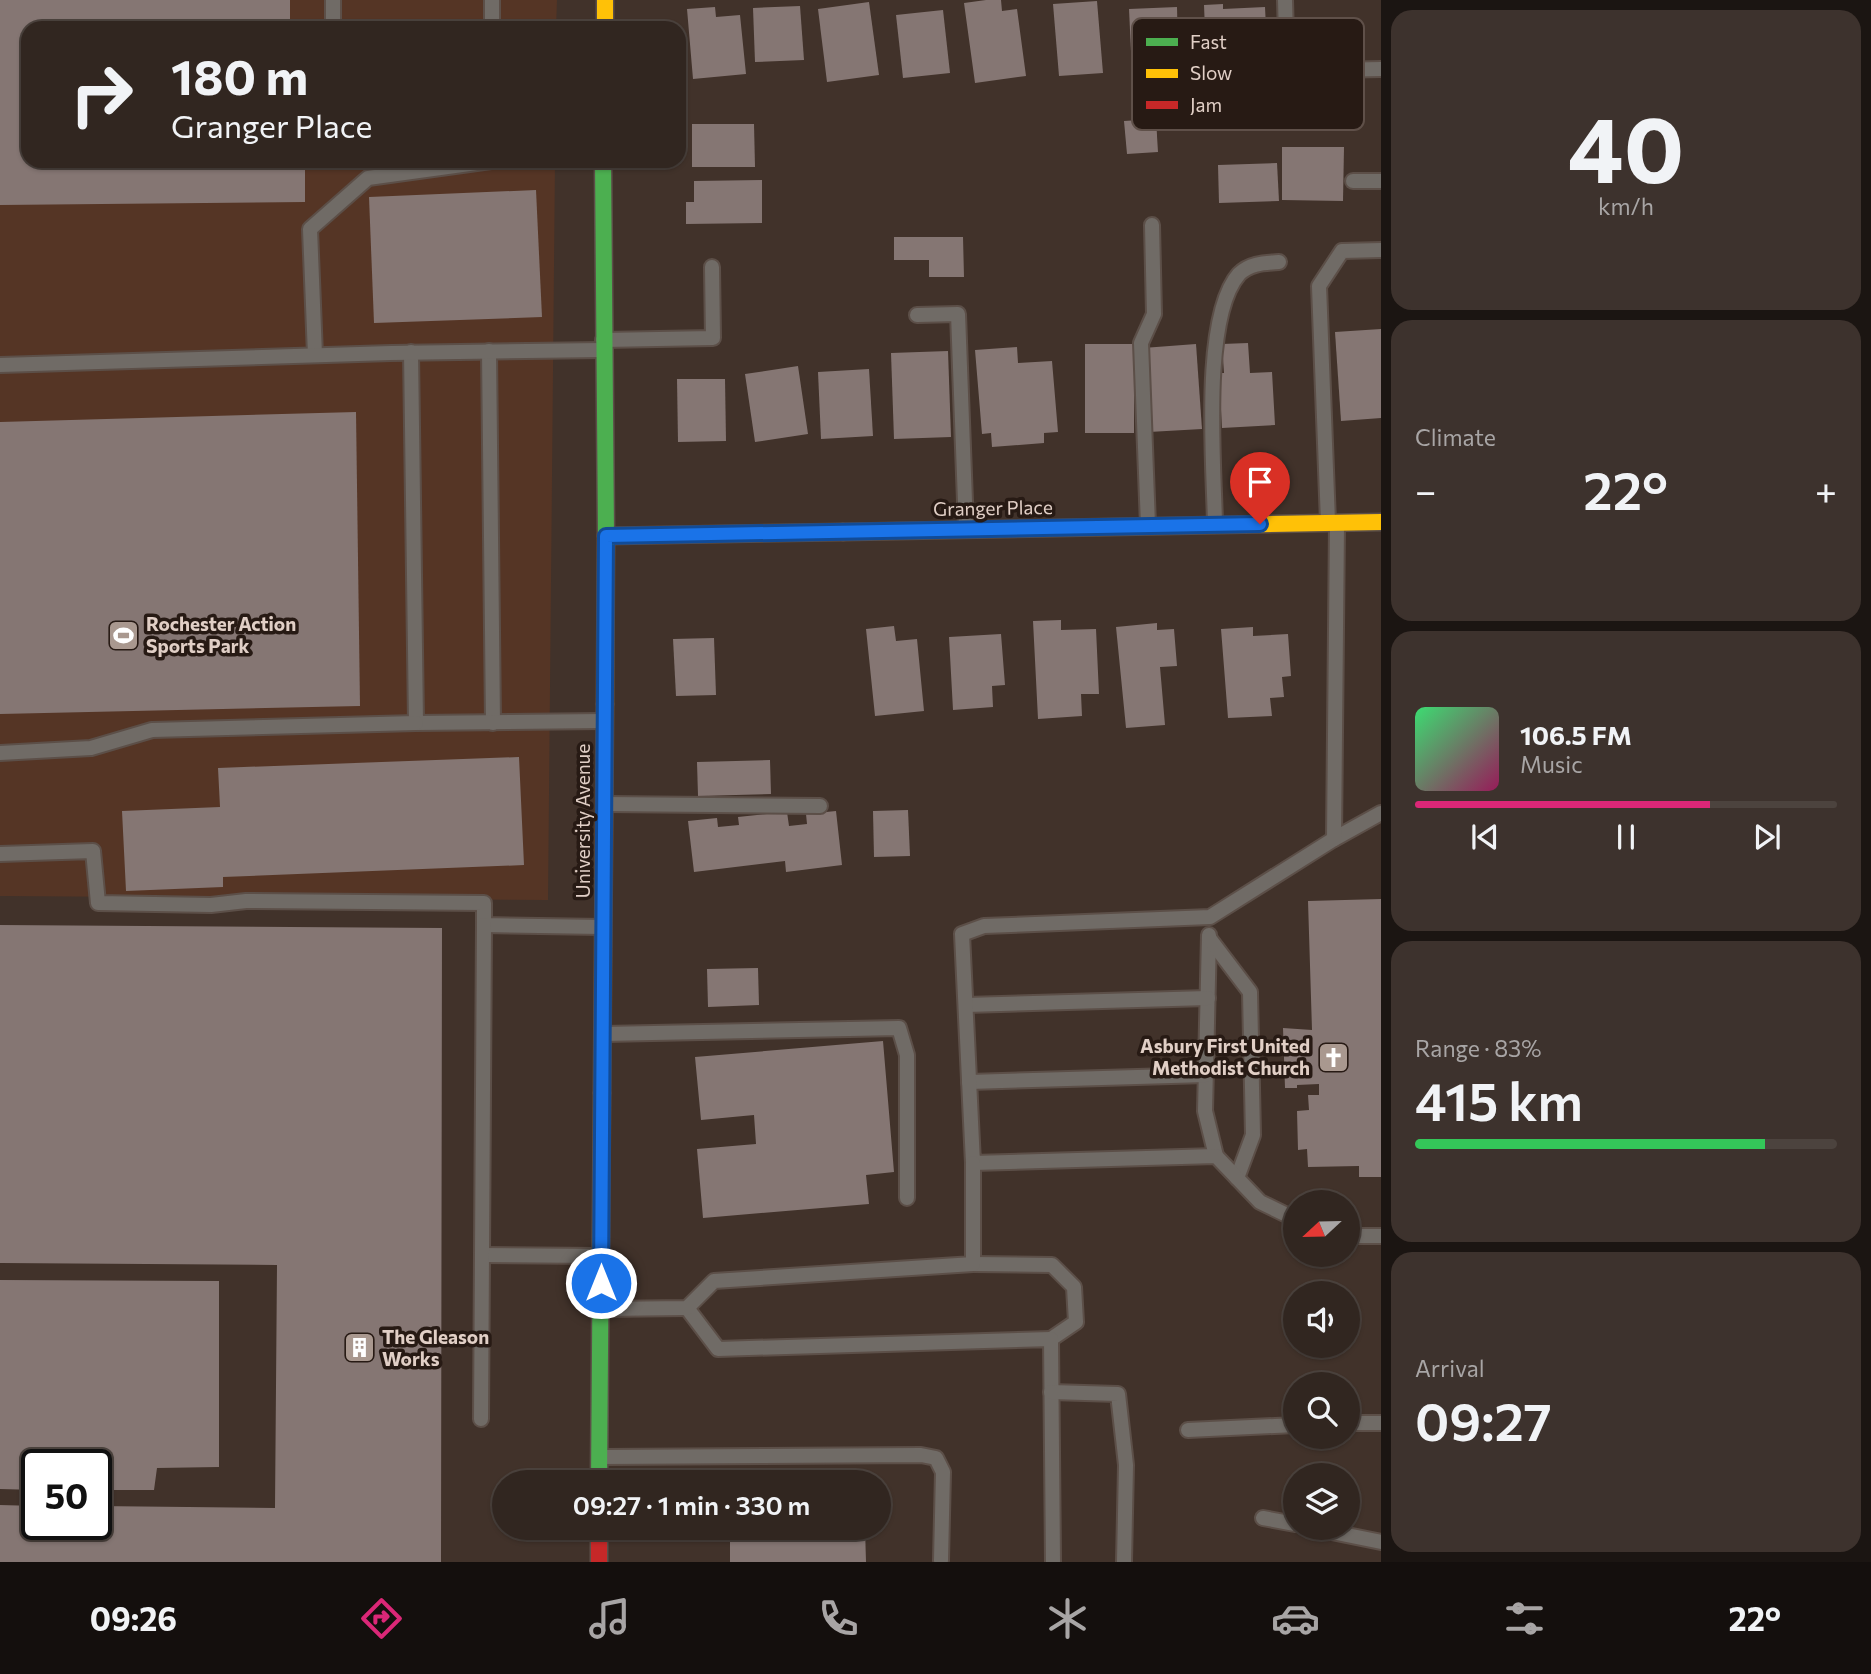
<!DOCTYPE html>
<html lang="en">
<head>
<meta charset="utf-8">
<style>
  body { margin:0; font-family:Commissioner,sans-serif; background:#3d322d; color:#f1f3f6; height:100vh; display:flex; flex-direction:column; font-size:26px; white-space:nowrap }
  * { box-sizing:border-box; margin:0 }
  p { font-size:23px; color:#a8a5a5 }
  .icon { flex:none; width:38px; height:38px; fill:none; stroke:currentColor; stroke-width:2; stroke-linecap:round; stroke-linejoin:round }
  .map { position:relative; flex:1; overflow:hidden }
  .details { display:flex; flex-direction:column; gap:10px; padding:10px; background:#1b1512; width:490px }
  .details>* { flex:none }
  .banner { position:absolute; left:21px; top:21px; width:665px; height:147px; border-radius:21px; box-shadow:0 2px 5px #0004,0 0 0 2px #4c433e; background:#312620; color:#f1f3f6; overflow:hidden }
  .needle { width:46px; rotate:248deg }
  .fabs { position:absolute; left:1283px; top:1190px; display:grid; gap:14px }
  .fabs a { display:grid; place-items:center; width:77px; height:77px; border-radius:50%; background:#312620; box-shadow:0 2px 5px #0004,0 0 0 2px #4c433e; font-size:35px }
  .speed { position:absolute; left:21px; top:1449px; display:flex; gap:14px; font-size:35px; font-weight:700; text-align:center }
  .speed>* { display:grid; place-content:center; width:91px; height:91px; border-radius:50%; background:#312620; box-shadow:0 2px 5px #0004,0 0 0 2px #4c433e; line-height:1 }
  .speed .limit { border:4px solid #111; border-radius:10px; background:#fff; color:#111 }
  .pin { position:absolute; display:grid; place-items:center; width:60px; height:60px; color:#fff; margin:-72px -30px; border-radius:50% 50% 50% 0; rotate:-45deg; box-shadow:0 0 7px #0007 }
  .pin .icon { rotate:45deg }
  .me { position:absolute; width:77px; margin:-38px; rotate:0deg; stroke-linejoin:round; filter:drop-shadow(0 0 5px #0008) }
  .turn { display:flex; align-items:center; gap:24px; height:147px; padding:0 35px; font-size:32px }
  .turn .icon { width:91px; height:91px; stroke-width:2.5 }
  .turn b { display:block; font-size:49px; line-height:60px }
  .big { font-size:52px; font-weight:600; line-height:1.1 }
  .details .card { flex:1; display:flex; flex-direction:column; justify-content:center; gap:10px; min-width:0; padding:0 24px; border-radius:21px; background:#3d322d }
  .details .dial { align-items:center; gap:0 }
  .dial b { font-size:91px; line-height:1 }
  .song { display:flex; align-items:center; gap:21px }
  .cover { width:84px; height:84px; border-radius:10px; background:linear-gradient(135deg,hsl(140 70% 55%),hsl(330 70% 35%)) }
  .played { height:7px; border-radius:4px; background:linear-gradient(90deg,#db2777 70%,#4c433e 70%) }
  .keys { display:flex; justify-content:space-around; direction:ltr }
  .heat { display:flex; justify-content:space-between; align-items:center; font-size:38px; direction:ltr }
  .charge { height:10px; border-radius:5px; background:linear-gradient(90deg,#34c759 83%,#4c433e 0) }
  .trip { position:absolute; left:492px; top:1470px; width:399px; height:70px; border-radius:35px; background:#312620; box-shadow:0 2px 5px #0004,0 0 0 2px #4c433e; font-weight:600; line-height:70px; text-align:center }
  .tabs { display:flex; height:112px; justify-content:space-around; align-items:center; background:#140f0d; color:#a8a5a5 }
  .tabs .icon { width:49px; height:49px }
  .tabs .selected { color:#db2777 }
  .tabs b { font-size:32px; color:#f1f3f6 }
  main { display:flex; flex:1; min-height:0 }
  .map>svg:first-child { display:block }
  .built { fill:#553525 }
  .building { fill:#857673 }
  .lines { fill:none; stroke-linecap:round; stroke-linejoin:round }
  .lane-casing { stroke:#5c4f48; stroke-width:18 }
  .fast-casing { stroke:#5c4f48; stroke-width:19 }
  .slow-casing { stroke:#5c4f48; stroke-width:19 }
  .jam-casing { stroke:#5c4f48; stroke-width:19 }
  .lane { stroke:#706b66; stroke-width:14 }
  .fast { stroke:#4caf50; stroke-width:16 }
  .slow { stroke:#ffc107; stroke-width:16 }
  .jam { stroke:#c62828; stroke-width:16 }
  .route-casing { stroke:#114b97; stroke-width:18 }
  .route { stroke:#1a73e8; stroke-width:12 }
  .labels { text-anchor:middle; stroke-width:7; stroke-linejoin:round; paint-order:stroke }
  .street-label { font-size:19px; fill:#e1cfc6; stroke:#271a14 }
  .poi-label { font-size:19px; font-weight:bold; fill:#e1cfc6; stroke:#271a14; text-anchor:start }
  .key { fill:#271a14; stroke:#5f5049; stroke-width:2 }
  .key-label { font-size:19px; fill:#e1cfc6 }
</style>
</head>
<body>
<main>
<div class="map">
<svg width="1381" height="1562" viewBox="0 0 1381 1562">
  <rect width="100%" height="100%" fill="#41322a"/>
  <polygon class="built" points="0,0 557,0 556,28 28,28 28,161 555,161 548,900 0,896"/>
  <g class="building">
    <polygon points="0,0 290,0 290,28 28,28 28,161 305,161 305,202 0,205"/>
    <polygon points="986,0 1001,0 1002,11 1017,9 1026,76 975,83 964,3"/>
    <polygon points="1097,1 1103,73 1059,76 1053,4"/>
    <polygon points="869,2 879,75 827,82 818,9"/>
    <polygon points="1223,4 1223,9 1265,7 1268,68 1242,69 1241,55 1206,56 1204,5"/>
    <polygon points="800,6 804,60 755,62 753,8"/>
    <polygon points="715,7 716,17 740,15 746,74 693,79 687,9"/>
    <polygon points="1177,7 1178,49 1131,51 1129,9"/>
    <polygon points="943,10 950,73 903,78 896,15"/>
    <polygon points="1156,119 1158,152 1127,154 1124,121"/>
    <polygon points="692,124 754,124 755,167 692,167"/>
    <polygon points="1282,147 1344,147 1343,201 1282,200"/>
    <polygon points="1277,163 1279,201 1219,203 1218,165"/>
    <polygon points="762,180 762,223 686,224 686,202 694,202 694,181"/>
    <polygon points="536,190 542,317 374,323 369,197"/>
    <polygon points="894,237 963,237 964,277 929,277 929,260 894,260"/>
    <polygon points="1381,329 1381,418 1341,421 1335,332"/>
    <polygon points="1248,343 1250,373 1272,372 1275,425 1222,428 1219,373 1224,373 1222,344"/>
    <rect x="1085" y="344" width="49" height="89"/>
    <polygon points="1196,344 1202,429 1149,432 1143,348"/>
    <polygon points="1017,347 1018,363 1052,361 1058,432 1044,433 1044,443 992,447 991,433 982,434 975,350"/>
    <polygon points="948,351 951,437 894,439 891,353"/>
    <polygon points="798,366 808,434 755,442 745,374"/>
    <polygon points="869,369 873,436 821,439 818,372"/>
    <polygon points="677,379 725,379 726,441 678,442"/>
    <polygon points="356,412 360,706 0,714 0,422"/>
    <polygon points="1061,620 1061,630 1096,629 1099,694 1081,694 1082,716 1038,719 1033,621"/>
    <polygon points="1157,623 1157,630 1174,629 1177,666 1160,667 1165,725 1126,728 1116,627"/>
    <polygon points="894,626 896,641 917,639 924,711 875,716 866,629"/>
    <polygon points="1253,627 1253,636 1288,634 1291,676 1282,677 1284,697 1270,698 1272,716 1228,718 1221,629"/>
    <polygon points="1001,634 1005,685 992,686 993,707 953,710 949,637"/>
    <polygon points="714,638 716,695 676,696 673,639"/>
    <polygon points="519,757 524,865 223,877 223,887 126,891 122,811 220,807 218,768"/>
    <polygon points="770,760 771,794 698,796 697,762"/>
    <polygon points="908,810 910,856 874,857 873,811"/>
    <polygon points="836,811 842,865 786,872 785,861 694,872 688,821 717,818 718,827 739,825 738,817 787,812 789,826 807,824 806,814"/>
    <polygon points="1381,899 1381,1177 1359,1177 1359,1166 1308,1167 1307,1149 1298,1150 1297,1111 1309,1110 1308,1095 1319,1095 1319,1084 1297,1085 1297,1088 1285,1088 1283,1028 1312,1030 1308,901"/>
    <polygon points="0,925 442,928 441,1562 0,1562 0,1505 37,1506 37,1524 96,1524 96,1506 275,1508 277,1265 0,1263"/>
    <polygon points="758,968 759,1005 708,1007 707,969"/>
    <polygon points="883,1041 894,1172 866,1175 869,1204 703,1218 697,1149 756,1144 754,1115 701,1120 695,1057"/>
    <polygon points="0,1280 219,1281 219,1467 157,1468 154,1490 96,1490 96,1465 37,1465 37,1490 0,1489"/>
    <polygon points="864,1477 864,1482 731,1482 731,1479"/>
    <polygon points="730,1528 865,1528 866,1562 730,1562"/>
  </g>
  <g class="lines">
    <defs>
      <g id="lane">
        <polyline points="333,0 333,28"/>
        <polyline points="1285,0 1287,71 1381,69"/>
        <polyline points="492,28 492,0"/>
        <polyline points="1353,181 1381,181"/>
        <polyline points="917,315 958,314 966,528"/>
        <polyline points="603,340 713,338 712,267"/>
        <polyline points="489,351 493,723"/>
        <polyline points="411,352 416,723 603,721"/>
        <polyline points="315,355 310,229 368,178 491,161"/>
        <polyline points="0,365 391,353 602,350"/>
        <polyline points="1328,522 1319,286 1342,251 1381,250"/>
        <path d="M1215,524C1214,466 1201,317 1239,274C1250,263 1265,263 1279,262"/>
        <polyline points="1148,525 1141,343 1154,314 1152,225"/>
        <polyline points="0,753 91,748 152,730 416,723"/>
        <polyline points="605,804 820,806"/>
        <polyline points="1334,839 1381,813"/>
        <polyline points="0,854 93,851 98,903 211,905 246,901 484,903 484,925 602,927"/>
        <polyline points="1209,935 1205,1111 1216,1156"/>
        <polyline points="1209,938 1250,992 1253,1135 1237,1178"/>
        <polyline points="966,1005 1208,998"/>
        <polyline points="604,1034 899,1028 907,1055 907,1198"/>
        <polyline points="969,1082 1206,1075"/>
        <polyline points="1295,1219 1260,1202 1216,1156 973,1163 962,934 984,926 1210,917 1334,839 1337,524"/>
        <polyline points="1348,1236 1381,1236"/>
        <polyline points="482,1255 599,1256"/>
        <polyline points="973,1264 1052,1265 1074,1287 1076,1322 1051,1339"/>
        <polyline points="687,1308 718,1349 1051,1339 1053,1562"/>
        <polyline points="601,1309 687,1308 714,1281 973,1264 973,1163"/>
        <polyline points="1051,1392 1118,1394 1126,1465 1124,1562"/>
        <polyline points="481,1419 484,925"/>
        <polyline points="1348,1423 1381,1423"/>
        <polyline points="1188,1430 1295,1425"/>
        <polyline points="601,1457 921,1455 936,1458 943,1472 941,1560"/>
        <polyline points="1263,1518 1295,1524"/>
        <polyline points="1312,1528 1381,1542"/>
      </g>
      <g id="fast">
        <polyline points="603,161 606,536 605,704"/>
        <polyline points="599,1482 602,1093"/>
      </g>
      <g id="slow">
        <polyline points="605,0 605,28"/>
        <polyline points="843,532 1381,522"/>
        <polyline points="602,1093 605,704"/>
      </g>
      <g id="jam">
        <polyline points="606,536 843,532"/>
        <polyline points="599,1528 599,1562"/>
      </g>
    </defs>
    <use href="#lane" class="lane-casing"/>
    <use href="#fast" class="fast-casing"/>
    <use href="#slow" class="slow-casing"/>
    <use href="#jam" class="jam-casing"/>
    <use href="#lane" class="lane"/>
    <use href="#fast" class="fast"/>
    <use href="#slow" class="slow"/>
    <use href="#jam" class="jam"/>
  </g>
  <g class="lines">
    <defs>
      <polyline id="route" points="601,1283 606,536 1260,524"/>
    </defs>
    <use href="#route" class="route-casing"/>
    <use href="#route" class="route"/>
  </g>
  <defs>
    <symbol id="stadium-square" viewBox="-11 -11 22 22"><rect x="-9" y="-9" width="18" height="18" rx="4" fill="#a9988f" stroke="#271a14"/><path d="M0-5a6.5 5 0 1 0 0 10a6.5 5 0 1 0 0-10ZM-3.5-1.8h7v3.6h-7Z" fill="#fff"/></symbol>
    <symbol id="church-square" viewBox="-11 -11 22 22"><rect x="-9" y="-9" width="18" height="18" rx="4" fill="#a9988f" stroke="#271a14"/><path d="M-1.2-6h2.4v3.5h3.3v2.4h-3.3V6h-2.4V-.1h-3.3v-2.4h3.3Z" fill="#fff"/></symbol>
    <symbol id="building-square" viewBox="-11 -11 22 22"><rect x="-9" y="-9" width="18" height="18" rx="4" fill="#a9988f" stroke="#271a14"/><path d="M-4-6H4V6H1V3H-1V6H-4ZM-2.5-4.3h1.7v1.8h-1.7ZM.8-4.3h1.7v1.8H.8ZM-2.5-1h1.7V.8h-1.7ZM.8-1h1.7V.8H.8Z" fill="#fff"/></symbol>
  </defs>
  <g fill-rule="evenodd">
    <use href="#stadium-square" x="106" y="618" width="35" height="35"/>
    <use href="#church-square" x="1316" y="1040" width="35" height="35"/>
    <use href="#building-square" x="342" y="1330" width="35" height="35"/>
  </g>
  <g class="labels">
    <g class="street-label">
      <text transform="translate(993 508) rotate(-1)" y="7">Granger Place</text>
      <text transform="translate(583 821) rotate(-90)" y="7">University Avenue</text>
    </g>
    <g class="poi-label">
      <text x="146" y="631">Rochester Action<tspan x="146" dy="22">Sports Park</tspan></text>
      <text x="1310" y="1053" text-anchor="end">Asbury First United<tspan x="1310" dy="22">Methodist Church</tspan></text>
      <text x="382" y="1344">The Gleason<tspan x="382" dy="22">Works</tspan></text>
    </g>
  </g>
  <rect x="1132" y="18" width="232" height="112" rx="10" class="key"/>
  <rect x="1146" y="38" width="32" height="8" fill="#4caf50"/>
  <rect x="1146" y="69" width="32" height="9" fill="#ffc107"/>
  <rect x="1146" y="101" width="32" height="8" fill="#c62828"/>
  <g class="key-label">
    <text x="1190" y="49">Fast</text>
    <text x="1190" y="80">Slow</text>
    <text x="1190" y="112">Jam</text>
  </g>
</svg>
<div class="fabs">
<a><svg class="needle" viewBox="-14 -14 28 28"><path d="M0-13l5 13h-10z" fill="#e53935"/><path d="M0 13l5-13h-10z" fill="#a8a5a5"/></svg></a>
<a><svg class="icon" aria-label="sound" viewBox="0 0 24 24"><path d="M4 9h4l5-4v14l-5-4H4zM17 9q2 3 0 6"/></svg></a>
<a><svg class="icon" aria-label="search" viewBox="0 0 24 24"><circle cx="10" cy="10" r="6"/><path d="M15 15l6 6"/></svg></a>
<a><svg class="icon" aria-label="layers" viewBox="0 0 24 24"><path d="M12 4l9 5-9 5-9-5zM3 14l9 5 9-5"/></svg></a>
</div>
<div class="speed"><div class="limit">50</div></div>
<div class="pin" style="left:1260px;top:524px;background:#d93025"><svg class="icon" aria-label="arrive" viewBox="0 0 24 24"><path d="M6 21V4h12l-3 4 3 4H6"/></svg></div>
<svg class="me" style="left:601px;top:1283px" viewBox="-20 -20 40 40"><circle r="17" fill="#1a73e8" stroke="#fff" stroke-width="3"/><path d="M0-11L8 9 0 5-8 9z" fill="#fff"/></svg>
<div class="trip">09:27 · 1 min · 330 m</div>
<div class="banner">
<div class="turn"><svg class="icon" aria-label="right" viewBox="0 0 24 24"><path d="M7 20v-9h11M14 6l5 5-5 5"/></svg><div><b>180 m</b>Granger Place</div></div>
</div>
</div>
<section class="details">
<div class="card dial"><b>40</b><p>km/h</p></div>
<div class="card"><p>Climate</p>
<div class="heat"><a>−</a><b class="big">22°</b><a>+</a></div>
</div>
<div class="card">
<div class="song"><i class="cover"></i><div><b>106.5 FM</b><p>Music</p></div></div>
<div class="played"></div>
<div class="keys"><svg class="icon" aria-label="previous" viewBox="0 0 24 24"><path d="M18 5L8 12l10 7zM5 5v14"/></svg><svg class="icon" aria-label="pause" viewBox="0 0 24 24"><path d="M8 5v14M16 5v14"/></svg><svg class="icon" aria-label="next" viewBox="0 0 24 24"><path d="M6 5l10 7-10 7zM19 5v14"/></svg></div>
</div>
<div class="card"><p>Range · 83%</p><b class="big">415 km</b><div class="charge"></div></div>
<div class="card"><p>Arrival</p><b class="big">09:27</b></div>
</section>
</main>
<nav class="tabs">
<b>09:26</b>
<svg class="icon selected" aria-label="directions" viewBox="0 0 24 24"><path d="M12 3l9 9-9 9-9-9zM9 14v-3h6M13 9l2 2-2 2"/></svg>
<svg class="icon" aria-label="music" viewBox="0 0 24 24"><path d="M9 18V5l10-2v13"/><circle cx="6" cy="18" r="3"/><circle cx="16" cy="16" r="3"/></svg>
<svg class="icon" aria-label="phone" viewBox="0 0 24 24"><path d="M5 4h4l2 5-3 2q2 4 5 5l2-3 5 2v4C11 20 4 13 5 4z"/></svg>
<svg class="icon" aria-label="climate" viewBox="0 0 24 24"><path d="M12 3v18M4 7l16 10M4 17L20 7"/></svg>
<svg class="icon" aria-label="car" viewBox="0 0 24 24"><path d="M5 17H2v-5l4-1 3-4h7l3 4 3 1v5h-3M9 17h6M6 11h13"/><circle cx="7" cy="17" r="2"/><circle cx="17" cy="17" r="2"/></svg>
<svg class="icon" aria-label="filters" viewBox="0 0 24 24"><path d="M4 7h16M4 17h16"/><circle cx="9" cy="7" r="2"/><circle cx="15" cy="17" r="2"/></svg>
<b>22°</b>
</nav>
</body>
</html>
